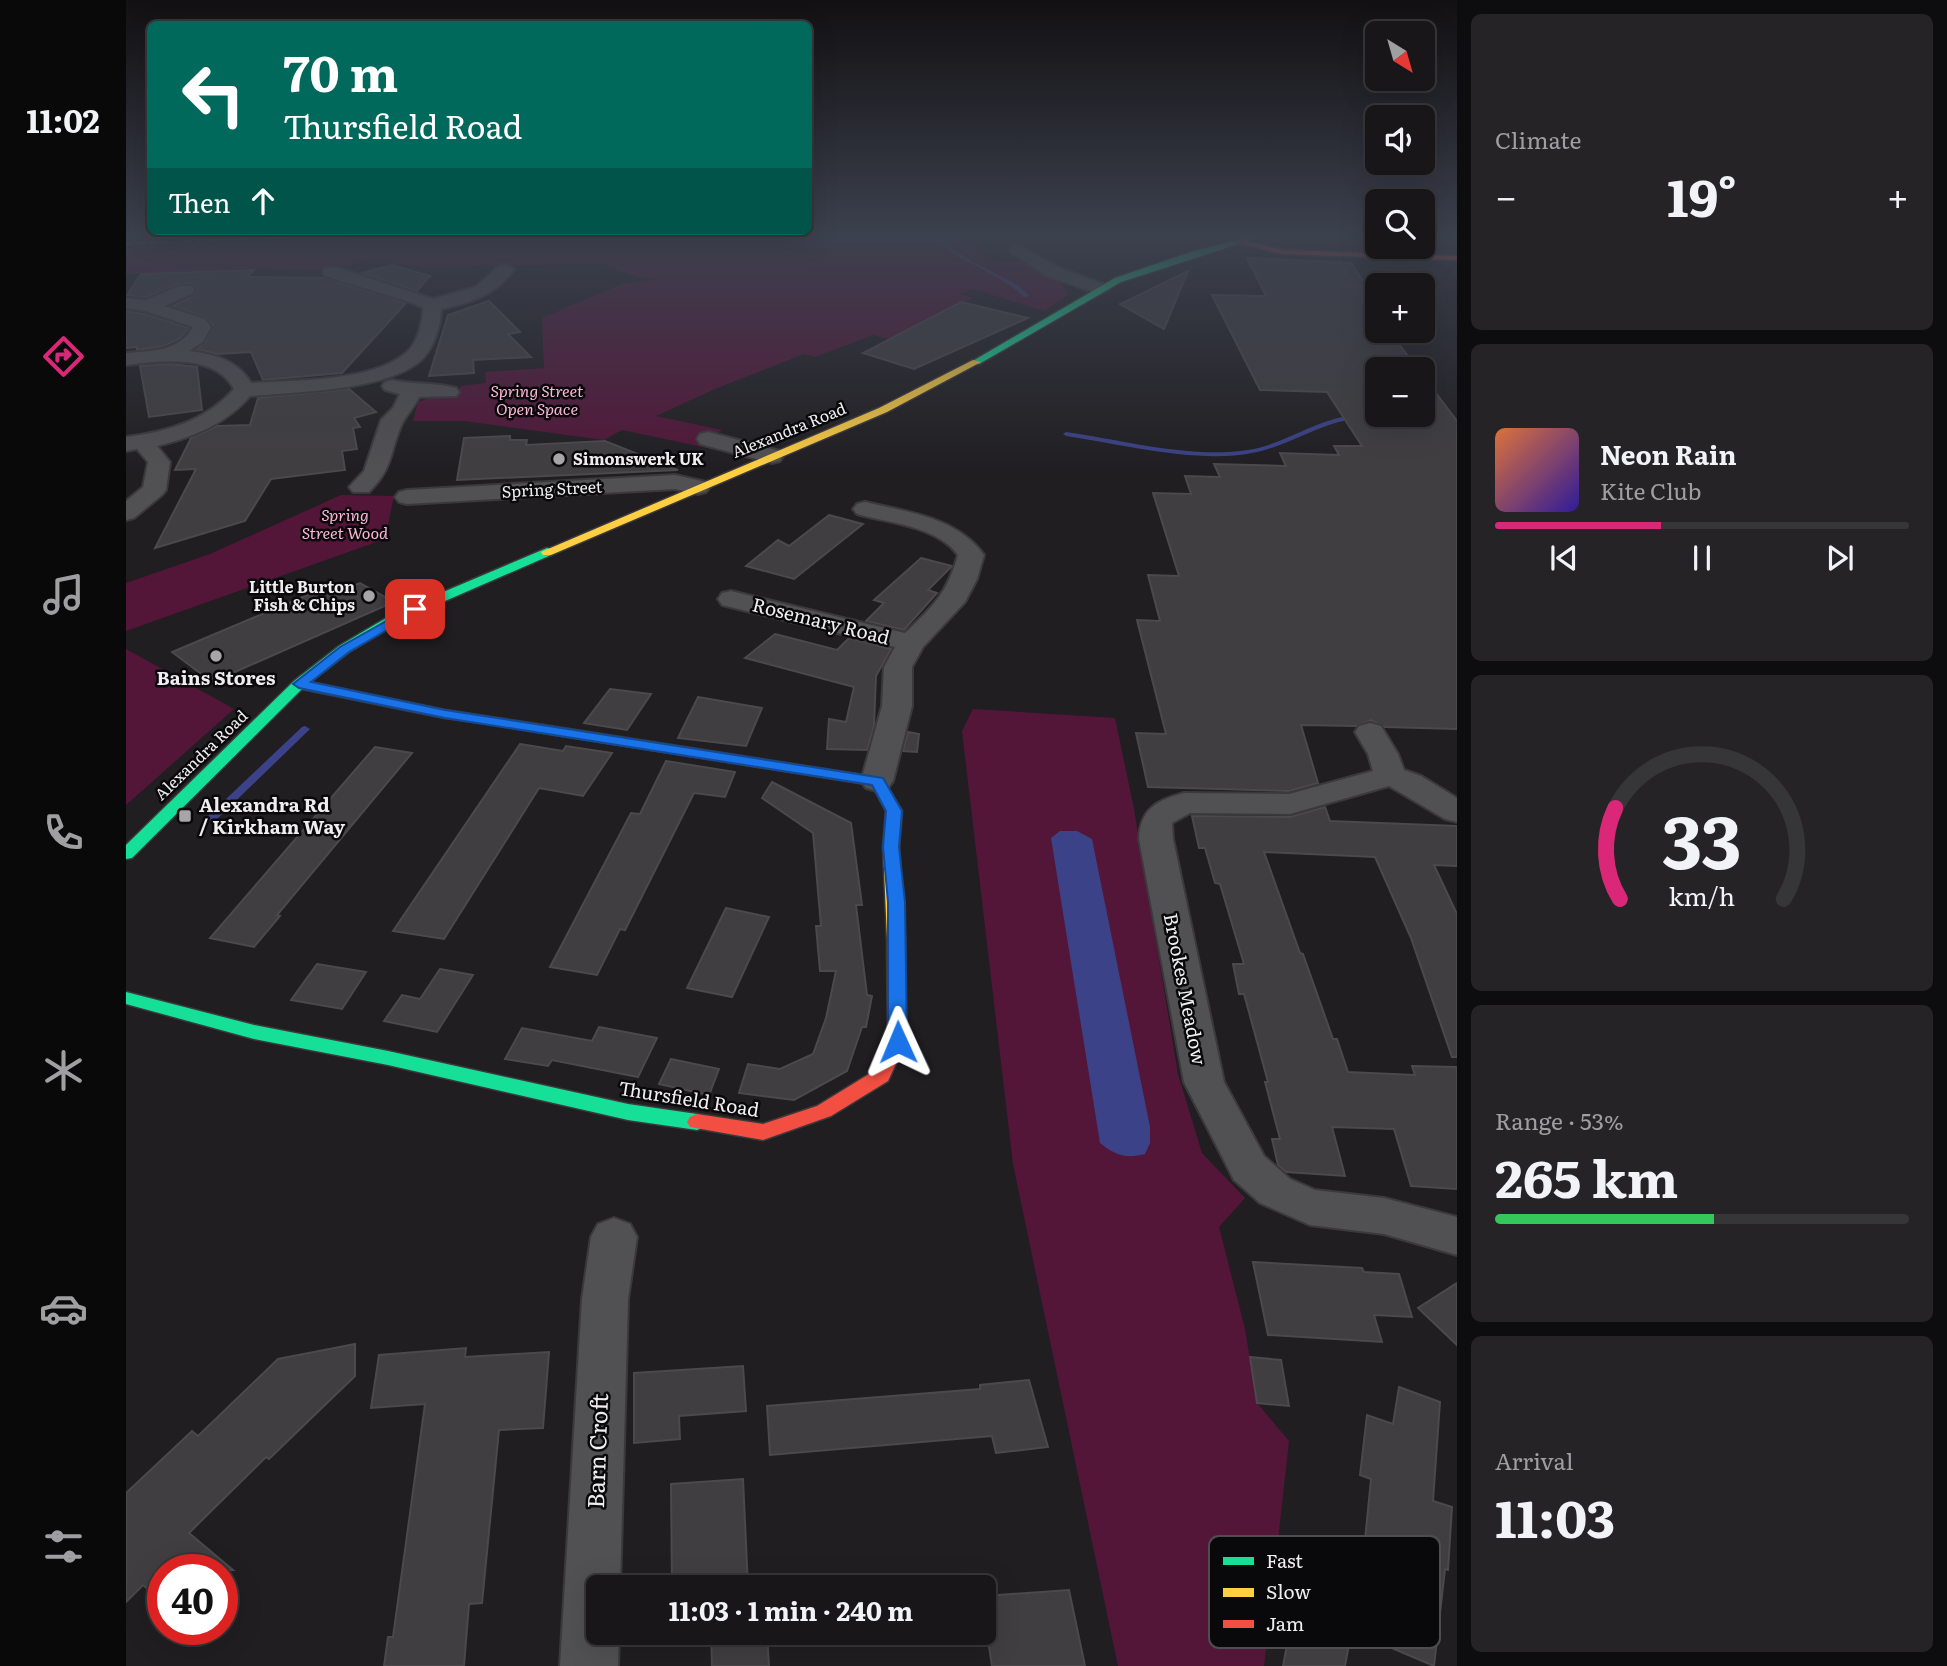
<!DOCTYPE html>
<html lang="en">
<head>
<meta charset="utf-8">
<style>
  body { margin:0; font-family:Literata,serif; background:#252326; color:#f1f3f6; height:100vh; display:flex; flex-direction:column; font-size:26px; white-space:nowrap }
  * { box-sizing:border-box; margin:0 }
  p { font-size:23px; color:#9f9fa2 }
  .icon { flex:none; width:38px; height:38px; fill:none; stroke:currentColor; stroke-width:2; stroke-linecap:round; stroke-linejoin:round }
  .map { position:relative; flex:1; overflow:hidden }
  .details { display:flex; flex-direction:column; gap:14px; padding:14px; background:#0d0c0e; width:490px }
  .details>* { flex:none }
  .top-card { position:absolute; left:21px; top:21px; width:665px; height:214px; border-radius:10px; box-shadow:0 7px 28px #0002,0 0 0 2px #363538; background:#00695c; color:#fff; overflow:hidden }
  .needle { width:46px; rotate:143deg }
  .fabs { position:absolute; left:1239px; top:21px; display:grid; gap:14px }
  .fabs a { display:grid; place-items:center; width:70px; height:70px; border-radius:10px; background:#181619; box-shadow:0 7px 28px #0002,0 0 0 2px #363538; font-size:35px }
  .speed { position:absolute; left:21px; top:1554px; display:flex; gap:14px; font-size:35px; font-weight:700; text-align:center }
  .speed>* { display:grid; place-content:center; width:91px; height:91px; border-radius:50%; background:#181619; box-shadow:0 7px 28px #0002,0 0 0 2px #363538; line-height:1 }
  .speed .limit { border:10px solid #d22; background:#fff; color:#111 }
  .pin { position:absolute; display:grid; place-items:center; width:60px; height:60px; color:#fff; margin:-30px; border-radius:14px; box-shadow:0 4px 10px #0006 }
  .me { position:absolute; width:77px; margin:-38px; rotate:359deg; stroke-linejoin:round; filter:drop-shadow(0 0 5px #0008) }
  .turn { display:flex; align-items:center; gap:24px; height:147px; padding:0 21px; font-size:32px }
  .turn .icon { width:91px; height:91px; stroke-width:2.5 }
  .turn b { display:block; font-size:49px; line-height:60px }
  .then { display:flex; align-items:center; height:66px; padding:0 21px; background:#0003; gap:14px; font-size:26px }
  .big { font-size:52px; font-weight:700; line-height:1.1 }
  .details .tile { flex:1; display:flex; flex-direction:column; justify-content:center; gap:10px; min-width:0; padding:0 24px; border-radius:10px; background:#252326 }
  .details .dial { align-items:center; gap:0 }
  .dial svg { height:182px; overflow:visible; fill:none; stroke:#363538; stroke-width:7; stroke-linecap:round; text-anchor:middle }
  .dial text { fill:#f1f3f6; stroke:none }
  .song { display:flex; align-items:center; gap:21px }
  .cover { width:84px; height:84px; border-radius:10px; background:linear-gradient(135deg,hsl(20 70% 55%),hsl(250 70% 35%)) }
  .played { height:7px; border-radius:4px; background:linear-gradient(90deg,#db2777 40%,#363538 40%) }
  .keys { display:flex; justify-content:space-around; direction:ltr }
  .heat { display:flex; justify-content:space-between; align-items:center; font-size:38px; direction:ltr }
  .charge { height:10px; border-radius:5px; background:linear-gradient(90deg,#34c759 53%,#363538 0) }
  .trip { position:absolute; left:460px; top:1575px; width:410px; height:70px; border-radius:10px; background:#181619; box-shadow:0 7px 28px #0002,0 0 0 2px #363538; font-weight:700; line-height:70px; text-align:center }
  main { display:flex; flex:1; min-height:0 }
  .dock { display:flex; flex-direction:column; width:126px; justify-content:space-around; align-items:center; background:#0a090a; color:#9f9fa2 }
  .dock .icon { width:49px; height:49px }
  .dock .on { color:#db2777 }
  .dock b { font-size:32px; color:#f1f3f6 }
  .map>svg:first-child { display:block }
  .green { fill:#531639 }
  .water { fill:#3b4287 }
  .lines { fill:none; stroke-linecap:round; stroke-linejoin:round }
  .stream { fill:#3b4287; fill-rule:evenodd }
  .building { fill:#403e40; stroke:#4b494b; stroke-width:2 }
  .street-casing { stroke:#3b393c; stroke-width:4 }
  .fast-casing { stroke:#3b393c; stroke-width:3 }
  .slow-casing { stroke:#3b393c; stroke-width:3 }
  .jam-casing { stroke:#3b393c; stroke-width:3 }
  .street { fill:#515052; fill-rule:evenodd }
  .fast { fill:#16e098; fill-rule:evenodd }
  .slow { fill:#ffcf43; fill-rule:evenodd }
  .jam { fill:#f24e42; fill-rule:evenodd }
  .rail { stroke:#575558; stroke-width:2.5; stroke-dasharray:8 3.5; stroke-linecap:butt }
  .route { fill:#1a73e8; stroke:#114b97; stroke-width:2 }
  .poi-dot { fill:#a7a5a8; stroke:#09080a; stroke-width:2.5 }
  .labels { text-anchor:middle; stroke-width:5; stroke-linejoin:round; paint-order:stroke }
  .far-park-label { font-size:16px; font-style:italic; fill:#fbb5d5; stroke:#09080a }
  .far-street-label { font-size:16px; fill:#efedf0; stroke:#09080a }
  .far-poi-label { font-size:16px; font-weight:bold; fill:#efedf0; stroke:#09080a; text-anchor:start }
  .street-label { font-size:19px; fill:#efedf0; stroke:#09080a }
  .poi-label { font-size:19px; font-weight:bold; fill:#efedf0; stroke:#09080a }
  .near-street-label { font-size:23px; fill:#efedf0; stroke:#09080a }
  .key { fill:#09080a; stroke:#4e4d4f; stroke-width:2 }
  .key-label { font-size:19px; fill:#efedf0 }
</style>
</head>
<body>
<main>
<nav class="dock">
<b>11:02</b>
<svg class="icon on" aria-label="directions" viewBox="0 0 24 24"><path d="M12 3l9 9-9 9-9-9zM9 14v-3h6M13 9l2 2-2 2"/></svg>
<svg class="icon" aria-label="music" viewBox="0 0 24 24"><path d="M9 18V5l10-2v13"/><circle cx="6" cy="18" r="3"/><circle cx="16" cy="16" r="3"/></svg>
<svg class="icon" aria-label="phone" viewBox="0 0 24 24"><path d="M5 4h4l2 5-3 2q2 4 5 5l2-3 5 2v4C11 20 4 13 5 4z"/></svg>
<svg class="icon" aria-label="climate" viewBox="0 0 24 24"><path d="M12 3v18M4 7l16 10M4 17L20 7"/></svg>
<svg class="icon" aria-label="car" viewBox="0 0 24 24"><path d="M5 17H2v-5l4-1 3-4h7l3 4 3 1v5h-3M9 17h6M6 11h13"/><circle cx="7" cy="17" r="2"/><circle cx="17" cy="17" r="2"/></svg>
<svg class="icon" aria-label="filters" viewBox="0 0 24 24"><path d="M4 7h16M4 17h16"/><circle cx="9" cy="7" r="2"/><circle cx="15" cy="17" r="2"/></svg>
</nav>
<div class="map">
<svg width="1331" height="1666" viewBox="0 0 1331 1666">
  <rect width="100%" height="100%" fill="#201e21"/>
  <g class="green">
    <polygon points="269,237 822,237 832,238 873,263 896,260 932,280 943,294 918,311 847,289 834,294 847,298 764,339 747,335 689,357 678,354 589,389 530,416 596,430 572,446 496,430 478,440 338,421 287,421 292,402 304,398 329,397 335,386 360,383 359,372 418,368 416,318 496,284 534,279 511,277 474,264 295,267 237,261 203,270 135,268 0,274 0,248"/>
    <polygon points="215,495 268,496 259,539 0,631 0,583 84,554"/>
    <polygon points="0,649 108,709 0,805"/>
    <polygon points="847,709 989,718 1008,809 1052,1074 1076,1153 1119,1198 1093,1227 1119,1329 1131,1403 1163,1441 1138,1666 992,1666 887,1164 836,731"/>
  </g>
  <path class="water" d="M934,831H951L966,839L1024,1127V1143L1019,1154C999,1159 989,1155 974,1143L925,838Z"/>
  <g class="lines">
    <g class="stream">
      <path d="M806,237H811L845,261L892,285L903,296L898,297C872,271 831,263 806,237Z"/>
      <path d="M1230,415L1232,416V418C1223,420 1215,421 1206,424C1179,433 1154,448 1126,453C1072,464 994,444 940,436L937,434L940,432C996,440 1066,459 1122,450C1160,444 1191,418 1230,415Z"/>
      <polygon points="179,726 184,729 182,731 89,821 81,821 80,819 81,817 176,727"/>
    </g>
  </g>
  <g class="building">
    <polygon points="1121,258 1225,263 1251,302 1251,331 1271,331 1274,335 1266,335 1292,369 1251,369 1251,415 1297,415 1297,376 1331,421 1331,729 1259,727 1245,720 1230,726 1175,725 1192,783 1163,791 1022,787 1010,733 1040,734 1011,620 1034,621 1022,575 1053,576 1027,493 1065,494 1059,476 1094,477 1088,464 1160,466 1154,453 1213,455 1208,446 1236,446 1201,392 1134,390 1086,295 1140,296"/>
    <polygon points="266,265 304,276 291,291 236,273"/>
    <polygon points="128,270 121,277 198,278 280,303 216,373 137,380 125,352 92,354 70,349 79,343 87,325 80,317 46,306 68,296 72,290 68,284 53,284 20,297 1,295 15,274"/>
    <polygon points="1062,271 1038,329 994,304"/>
    <polygon points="363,301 394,332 382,334 405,357 347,360 348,373 303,376 322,315"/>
    <polygon points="835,302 902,318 788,369 737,353"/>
    <polygon points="0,311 18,314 63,328 53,339 37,346 11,350 11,347 0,348"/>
    <polygon points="44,364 71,367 76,410 23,417 14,366"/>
    <polygon points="223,389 250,412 228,418 234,427 227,428 231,449 216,451 219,470 145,479 119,521 29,548 70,469 49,470 65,438 91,426 124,425 132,398"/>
    <polygon points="384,436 384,440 401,440 400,445 479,441 552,470 331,480 338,438"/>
    <polygon points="703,515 737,524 668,579 620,566 652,540 663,546"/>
    <polygon points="795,558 826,566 802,590 811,593 778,630 740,621 758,603 748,600"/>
    <polygon points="234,583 268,602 86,682 46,652 184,594 187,596 210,586 217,590"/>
    <polygon points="649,634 711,650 723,638 765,649 750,676 748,726 741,750 701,749 703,719 720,722 728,687 619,658"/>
    <polygon points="484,689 525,694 501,730 458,723"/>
    <polygon points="572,697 636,708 620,746 552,738"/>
    <polygon points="782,732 793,734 791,752 777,751"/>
    <polygon points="394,744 437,751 440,746 486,753 457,796 413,788 318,939 267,931"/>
    <polygon points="249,747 286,753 151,915 154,916 128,947 84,938"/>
    <polygon points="540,761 609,772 599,797 568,793 499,930 494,929 471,975 424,967 505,813 514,814"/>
    <polygon points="646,782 725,823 736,905 730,905 741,995 746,996 740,1027 736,1027 721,1071 668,1100 613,1093 622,1064 654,1069 687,1054 700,1018 710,971 694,971 690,926 695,926 687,833 636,798"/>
    <polygon points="1199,807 1204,821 1331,826 1331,866 1308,865 1331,914 1331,1057 1326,1057 1285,938 1249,857 1138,852 1174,953 1177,954 1207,1039 1211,1039 1222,1072 1289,1075 1286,1066 1331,1067 1331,1189 1285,1186 1268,1129 1206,1127 1219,1176 1160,1172 1152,1165 1146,1139 1154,1139 1139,1082 1142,1082 1118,994 1113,994 1107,964 1118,964 1094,884 1089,883 1079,848 1073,848 1066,816 1164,817"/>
    <polygon points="600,908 643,917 606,997 561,988"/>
    <polygon points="191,964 240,972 216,1009 165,1000"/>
    <polygon points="314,969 347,975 311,1032 258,1021 276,995 294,999"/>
    <polygon points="473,1027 531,1038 512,1077 426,1060 422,1066 379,1059 396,1028 466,1041"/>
    <polygon points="545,1059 593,1069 583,1095 533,1084"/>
    <polygon points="1127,1262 1236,1268 1238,1272 1273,1274 1286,1317 1248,1315 1256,1342 1142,1335"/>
    <polygon points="1331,1283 1331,1345 1292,1308"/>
    <polygon points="229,1344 229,1376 143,1459 140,1457 63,1533 107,1570 37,1570 37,1602 17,1585 0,1602 0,1493 66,1431 72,1436 152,1359"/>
    <polygon points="340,1348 339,1357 423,1352 417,1428 373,1430 356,1603 343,1604 338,1666 258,1666 262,1637 267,1637 299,1404 245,1408 253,1355"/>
    <polygon points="1124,1357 1155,1360 1163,1406 1131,1403"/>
    <polygon points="617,1366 620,1411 553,1416 554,1439 508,1443 508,1373"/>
    <polygon points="903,1380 922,1447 870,1453 866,1436 644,1455 641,1406 854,1389 854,1385"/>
    <polygon points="1273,1387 1314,1402 1307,1501 1326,1507 1322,1570 1319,1569 1308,1666 1249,1641 1264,1549 1239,1540 1245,1479 1234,1475 1241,1415 1267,1424"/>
    <polygon points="617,1479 622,1587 546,1587 545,1484"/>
    <polygon points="943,1590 959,1666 866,1666 858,1614 858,1596"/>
    <polygon points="1166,1619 1223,1644 1219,1666 1157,1666"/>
    <polygon points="585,1633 641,1633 643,1666 586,1666"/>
  </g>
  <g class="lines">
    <defs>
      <g id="street">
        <polygon points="892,245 933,268 980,285 983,289 974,294 921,276 886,253 884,250 886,247"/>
        <path d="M380,264L388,269C370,295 345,303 315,309C315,326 307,351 293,362C257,391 169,392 124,396C100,424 67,437 31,446L44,462L40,490L36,495L8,518L0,520V501L17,487L22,462L11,449L0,451V437C40,432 80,421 108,389C89,353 34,361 0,365V353C25,351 53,352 67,327L19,311L0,308V298L20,300L54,286H66L69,290L66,294L38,306L79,319L85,327L77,342L63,351C87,354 112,360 125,383C167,380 246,382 280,353C291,344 297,322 297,308L287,303L199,276L197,272L199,268H211L307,299L350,287L374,265Z"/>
        <path d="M266,380C287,385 309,382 330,388L333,392L330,396L293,397C288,408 279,416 275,426C263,455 267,468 243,492H227L223,487L238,471L255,420L267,408L274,394L259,390L256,386L259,382Z"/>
        <polygon points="582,432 654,451 657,456 654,461 646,463 574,444 571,439 574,434"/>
        <polygon points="549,475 580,482 584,487 580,492 572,494 549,489 281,504 273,502 269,497 273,492 281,490"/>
        <path d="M739,502C781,512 831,517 858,555L851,579L839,602L797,647L786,667V706L767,781L762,788L751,791L740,788L735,781L756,706L758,667L769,647L596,605L592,599L596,593L605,591L779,633C808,605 820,595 832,555C811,526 763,523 731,514L727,509L731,504Z"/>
        <path d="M1244,723L1255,726L1272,754L1278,770L1295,776L1331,798V822L1319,819L1263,786L1164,814L1064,813L1046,823L1047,839L1098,1082L1138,1156L1164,1179L1189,1190L1258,1198L1331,1217V1255L1258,1234L1184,1225L1134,1203L1108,1180L1058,1082L1013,839C1014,809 1031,800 1058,793L1163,794L1247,771L1242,754L1229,732L1233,726Z"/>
        <polygon points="488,1218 504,1224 511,1237 502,1299 494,1587 472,1587 472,1633 493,1633 492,1666 434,1666 456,1299 465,1237 472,1224"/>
      </g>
      <g id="fast">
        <polygon points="1123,237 1134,237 995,282 853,364 845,362 989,278 1065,252"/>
        <polygon points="421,548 425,549 425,555 280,618 223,652 184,682 319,710 417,725 424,729 422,732 319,718 176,689 6,858 0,859 0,845 168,681 213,646 270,612"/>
        <polygon points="0,992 128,1025 262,1051 502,1104 571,1114 578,1117 581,1122 578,1127 571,1130 502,1120 262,1065 128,1039 0,1004"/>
      </g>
      <g id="slow">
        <polygon points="847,360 855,362 761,412 425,555 417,555 415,552 753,408"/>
        <polygon points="417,725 756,778 776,811 773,847 779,938 776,942 764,942 761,938 757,847 760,811 746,785 412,732 410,729 412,726"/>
      </g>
      <g id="jam">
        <polygon points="1113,239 1157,250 1331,256 1331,260 1157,254 1110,243"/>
        <polygon points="770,932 776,934 779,938 780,1042 762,1081 705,1116 637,1140 564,1127 561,1122 564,1117 571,1114 637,1124 691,1106 748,1071 762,1042 761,938 764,934"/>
      </g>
    </defs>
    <use href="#street" class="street-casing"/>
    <use href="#fast" class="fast-casing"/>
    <use href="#slow" class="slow-casing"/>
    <use href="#jam" class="jam-casing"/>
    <use href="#street" class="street"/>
    <use href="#fast" class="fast"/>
    <use href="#slow" class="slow"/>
    <use href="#jam" class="jam"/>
    <polyline class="rail" points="0,244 164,237"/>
  </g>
  <linearGradient id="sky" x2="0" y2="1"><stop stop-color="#121012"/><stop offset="0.5" stop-color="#3c414e"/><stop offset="1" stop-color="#3c414e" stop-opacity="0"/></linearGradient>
  <rect width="1331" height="470" fill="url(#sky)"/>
  <polygon class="route" points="289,605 294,606 294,611 223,652 185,682 319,710 757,778 776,811 773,847 779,902 781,1042 778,1047 765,1047 762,1042 762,902 757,847 760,811 746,785 319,718 173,688 167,684 214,647"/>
  <g class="poi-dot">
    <circle cx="433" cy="459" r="7"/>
    <circle cx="243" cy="596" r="7"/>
    <circle cx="90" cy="656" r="7"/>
    <rect x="52" y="809" width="14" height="14" rx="3.5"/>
  </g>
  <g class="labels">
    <g class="far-park-label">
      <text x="411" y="397">Spring Street<tspan x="411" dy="18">Open Space</tspan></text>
      <text x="219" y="521">Spring<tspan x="219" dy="18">Street Wood</tspan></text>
    </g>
    <g class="far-street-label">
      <text transform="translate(663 430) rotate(-22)" y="6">Alexandra Road</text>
      <text transform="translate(426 489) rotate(-3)" y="6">Spring Street</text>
      <text transform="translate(75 755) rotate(-44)" y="6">Alexandra Road</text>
    </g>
    <g class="far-poi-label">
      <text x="447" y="465">Simonswerk UK</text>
      <text x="229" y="593" text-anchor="end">Little Burton<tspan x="229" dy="18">Fish &amp; Chips</tspan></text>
    </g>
    <g class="street-label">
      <text transform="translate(695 621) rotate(14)" y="7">Rosemary Road</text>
      <text transform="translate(1059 989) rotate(79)" y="7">Brookes Meadow</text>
      <text transform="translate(563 1099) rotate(9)" y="7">Thursfield Road</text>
    </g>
    <g class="poi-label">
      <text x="90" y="685">Bains Stores</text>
      <text x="73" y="812" text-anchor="start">Alexandra Rd<tspan x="73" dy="22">/ Kirkham Way</tspan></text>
    </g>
    <g class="near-street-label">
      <text transform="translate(472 1451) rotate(-88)" y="8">Barn Croft</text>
    </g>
  </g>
  <rect x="1083" y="1536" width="231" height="112" rx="10" class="key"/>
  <rect x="1097" y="1557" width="31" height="8" fill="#16e098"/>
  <rect x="1097" y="1588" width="31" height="9" fill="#ffcf43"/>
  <rect x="1097" y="1620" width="31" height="8" fill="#f24e42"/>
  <g class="key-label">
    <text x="1140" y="1568">Fast</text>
    <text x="1140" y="1599">Slow</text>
    <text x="1140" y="1631">Jam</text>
  </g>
</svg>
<div class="fabs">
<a><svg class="needle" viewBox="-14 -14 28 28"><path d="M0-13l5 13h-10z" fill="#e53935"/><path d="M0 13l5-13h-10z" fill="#9f9fa2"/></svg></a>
<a><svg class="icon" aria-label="sound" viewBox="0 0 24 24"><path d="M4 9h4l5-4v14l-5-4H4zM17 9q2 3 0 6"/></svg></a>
<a><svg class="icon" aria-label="search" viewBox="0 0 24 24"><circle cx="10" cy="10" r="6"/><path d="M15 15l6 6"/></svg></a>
<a>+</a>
<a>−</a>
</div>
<div class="speed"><div class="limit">40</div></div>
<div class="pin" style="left:289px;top:609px;background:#d93025"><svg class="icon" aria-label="arrive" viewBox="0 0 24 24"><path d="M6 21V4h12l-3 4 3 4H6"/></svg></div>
<svg class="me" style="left:772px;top:1042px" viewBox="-20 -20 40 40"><path d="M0-17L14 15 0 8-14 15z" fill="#1a73e8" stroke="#fff" stroke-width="4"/></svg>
<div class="trip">11:03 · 1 min · 240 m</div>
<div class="top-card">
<div class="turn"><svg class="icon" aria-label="left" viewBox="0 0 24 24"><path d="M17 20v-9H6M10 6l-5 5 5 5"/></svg><div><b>70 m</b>Thursfield Road</div></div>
<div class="then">Then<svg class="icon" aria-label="ahead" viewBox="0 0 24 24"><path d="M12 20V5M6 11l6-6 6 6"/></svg></div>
</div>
</div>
<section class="details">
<div class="tile"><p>Climate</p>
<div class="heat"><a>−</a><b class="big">19°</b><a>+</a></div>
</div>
<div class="tile">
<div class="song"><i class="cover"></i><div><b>Neon Rain</b><p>Kite Club</p></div></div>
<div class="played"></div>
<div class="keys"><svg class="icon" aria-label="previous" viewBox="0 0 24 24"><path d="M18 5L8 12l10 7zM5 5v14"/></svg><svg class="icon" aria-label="pause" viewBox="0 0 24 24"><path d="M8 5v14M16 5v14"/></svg><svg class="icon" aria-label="next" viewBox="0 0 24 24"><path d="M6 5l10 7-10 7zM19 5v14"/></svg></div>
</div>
<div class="tile dial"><svg viewBox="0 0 100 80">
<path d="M14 69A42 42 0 1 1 86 69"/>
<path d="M14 69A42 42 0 0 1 12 29" stroke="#db2777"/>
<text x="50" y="56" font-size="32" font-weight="700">33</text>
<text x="50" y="72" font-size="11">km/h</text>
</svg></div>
<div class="tile"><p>Range · 53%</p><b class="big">265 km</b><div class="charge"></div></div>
<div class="tile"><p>Arrival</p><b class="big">11:03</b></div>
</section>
</main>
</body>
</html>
